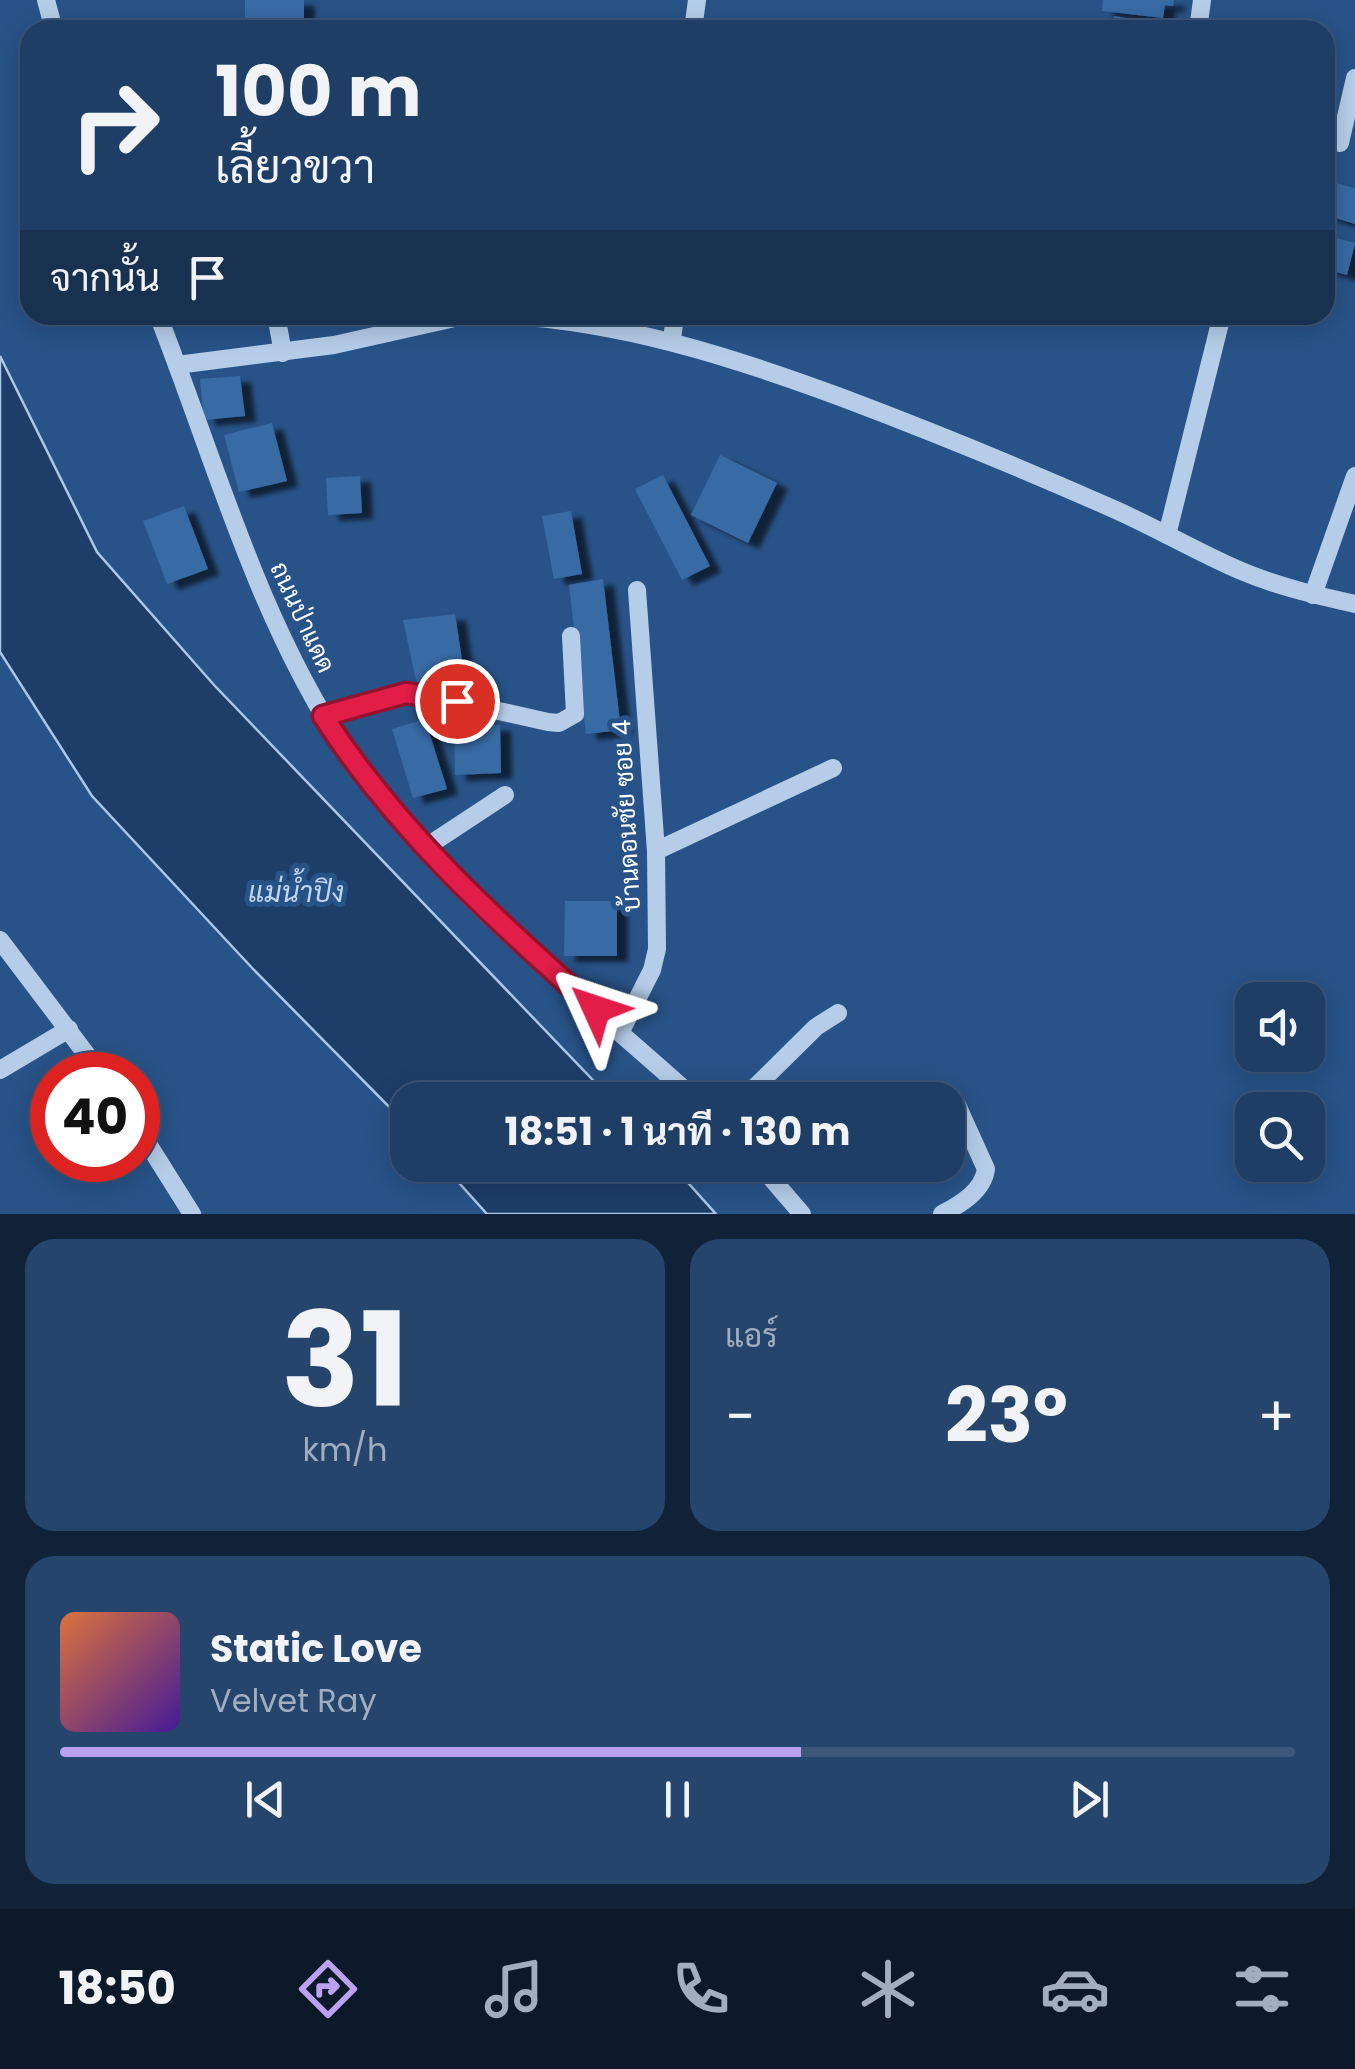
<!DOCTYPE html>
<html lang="th">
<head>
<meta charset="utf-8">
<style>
  body { margin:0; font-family:Poppins,Sarabun,sans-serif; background:#26456c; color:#f1f3f6; height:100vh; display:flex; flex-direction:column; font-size:38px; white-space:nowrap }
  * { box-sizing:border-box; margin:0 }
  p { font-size:32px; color:#a1aebf }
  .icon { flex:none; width:55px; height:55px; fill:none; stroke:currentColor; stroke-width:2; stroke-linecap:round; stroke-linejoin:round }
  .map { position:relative; height:1214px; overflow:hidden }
  .side { display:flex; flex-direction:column; gap:25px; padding:25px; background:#102238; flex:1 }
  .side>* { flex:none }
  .top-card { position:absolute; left:20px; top:20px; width:1315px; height:305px; border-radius:30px; box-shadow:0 5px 25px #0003,0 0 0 2px #3c577a; background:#1e3e66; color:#f1f3f6; overflow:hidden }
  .buttons { position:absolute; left:1235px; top:982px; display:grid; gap:20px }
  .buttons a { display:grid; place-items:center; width:90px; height:90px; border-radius:20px; background:#1e3e66; box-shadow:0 5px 25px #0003,0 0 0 2px #3c577a; font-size:50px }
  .speed { position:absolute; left:30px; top:1052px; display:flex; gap:20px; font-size:50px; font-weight:700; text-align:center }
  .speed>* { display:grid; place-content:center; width:130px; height:130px; border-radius:50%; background:#1e3e66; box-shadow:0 5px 25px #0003,0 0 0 2px #3c577a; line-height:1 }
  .speed .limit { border:15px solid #d22; background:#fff; color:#111 }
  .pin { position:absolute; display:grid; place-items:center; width:85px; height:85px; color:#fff; margin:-42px; border:5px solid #fff; border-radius:50%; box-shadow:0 2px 10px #0007 }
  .me { position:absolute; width:110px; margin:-55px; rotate:312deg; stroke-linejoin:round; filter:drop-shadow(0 0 8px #0008) }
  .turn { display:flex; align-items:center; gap:35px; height:210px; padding:0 30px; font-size:45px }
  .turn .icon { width:130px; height:130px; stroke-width:2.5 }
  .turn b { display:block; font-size:70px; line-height:85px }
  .then { display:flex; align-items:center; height:95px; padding:0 30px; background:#0003; gap:20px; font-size:38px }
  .big { font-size:75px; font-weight:700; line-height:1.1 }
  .side .card { flex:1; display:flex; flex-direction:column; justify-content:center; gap:15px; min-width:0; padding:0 35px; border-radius:30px; background:#26456c }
  .side .dial { align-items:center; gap:0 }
  .dial b { font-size:130px; line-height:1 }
  .song { display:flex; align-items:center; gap:30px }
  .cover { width:120px; height:120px; border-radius:15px; background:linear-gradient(135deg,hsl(20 70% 55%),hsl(260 70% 35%)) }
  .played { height:10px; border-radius:5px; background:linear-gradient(90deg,#bca0f2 60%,#3c577a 60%) }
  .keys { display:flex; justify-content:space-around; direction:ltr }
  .heat { display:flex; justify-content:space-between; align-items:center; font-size:55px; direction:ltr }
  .side .tiles { flex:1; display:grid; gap:25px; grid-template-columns:1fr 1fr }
  .card:last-child { grid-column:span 2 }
  .trip { position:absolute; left:390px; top:1082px; width:575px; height:100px; border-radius:30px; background:#1e3e66; box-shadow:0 5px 25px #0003,0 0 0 2px #3c577a; font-weight:700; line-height:100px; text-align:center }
  .tab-bar { display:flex; height:160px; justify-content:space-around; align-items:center; background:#0c1929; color:#a1aebf }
  .tab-bar .icon { width:70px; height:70px }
  .tab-bar .current { color:#bca0f2 }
  .tab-bar b { font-size:45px; color:#f1f3f6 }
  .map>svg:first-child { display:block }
  .water { fill:#1d3e69; stroke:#aac8e9; stroke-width:2.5 }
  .building { fill:#396aa4; filter:url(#shadow) }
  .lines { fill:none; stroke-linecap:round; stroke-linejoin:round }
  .minor { stroke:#b5cde9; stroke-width:18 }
  .route-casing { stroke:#92132f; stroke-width:25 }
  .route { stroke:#e11d48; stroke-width:18 }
  .labels { text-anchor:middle; stroke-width:10; stroke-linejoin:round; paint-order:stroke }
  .street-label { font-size:25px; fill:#fff; stroke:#285388 }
  .water-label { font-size:28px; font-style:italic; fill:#c1d7f0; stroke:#285388 }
</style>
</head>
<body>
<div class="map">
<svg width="1355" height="1214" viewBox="0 0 1355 1214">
  <defs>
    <filter id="shadow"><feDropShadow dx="11" dy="6" stdDeviation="2.5" flood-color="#0009"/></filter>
  </defs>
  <rect width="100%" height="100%" fill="#285388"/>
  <g class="water">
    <polygon points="0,356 97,552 214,685 612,1100 408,1100 407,1125 254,970 92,796 0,652"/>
    <polygon points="443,1165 672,1165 716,1214 487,1214"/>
  </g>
  <g class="building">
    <polygon points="245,0 304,0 304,28 245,27"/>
    <polygon points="1103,0 1174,0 1173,6 1165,5 1163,18 1102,11"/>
    <polygon points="1114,16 1170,26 1169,30 1111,30"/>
    <polygon points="1325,180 1355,188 1355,224 1325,215"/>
    <polygon points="1325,235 1355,243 1347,275 1325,269"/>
    <polygon points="240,376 245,416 204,420 200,379"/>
    <polygon points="272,423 287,481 239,492 224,435"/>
    <polygon points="720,455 777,483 748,543 691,515"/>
    <polygon points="663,475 710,566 682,580 635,489"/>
    <polygon points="360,476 362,513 328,515 326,478"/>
    <polygon points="184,506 208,569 167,584 143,521"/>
    <polygon points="571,511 582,574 554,579 542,516"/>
    <polygon points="603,579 621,730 586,734 569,585"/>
    <polygon points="455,614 465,679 417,685 403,620"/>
    <polygon points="425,719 447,789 413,798 392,729"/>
    <polygon points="500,725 501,773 455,775 454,726"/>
    <polygon points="565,901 617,901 617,956 564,956"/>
  </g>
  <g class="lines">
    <g class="minor">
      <polyline points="46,0 54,30"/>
      <polyline points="693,30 697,0"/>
      <polyline points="1198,30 1202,0"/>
      <polyline points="1325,140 1340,143 1355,78"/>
      <path d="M158,315C216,463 258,620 347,753C437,887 577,992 696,1100"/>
      <polyline points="276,315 283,353"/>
      <path d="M499,315C619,321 730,356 843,398C933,432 1021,468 1109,507C1153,526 1195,551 1239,570C1276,586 1315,595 1355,604"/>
      <polyline points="672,340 675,315"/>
      <polyline points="177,365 334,345 468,315"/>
      <polyline points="1167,535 1222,315"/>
      <polyline points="1313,595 1355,476"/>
      <polyline points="323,715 406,693 427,695 548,722 559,723 575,714 571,636"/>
      <polyline points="423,849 505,795"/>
      <polyline points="656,851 833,768"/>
      <polyline points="0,940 102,1075"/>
      <polyline points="621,1031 652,970 657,949 656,851 637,590"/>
      <polyline points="0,1070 69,1029"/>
      <polyline points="742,1100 816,1027 838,1013"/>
      <polyline points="138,1128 192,1214"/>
      <polyline points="760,1165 802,1214"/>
      <path d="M942,1214C961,1204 983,1191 986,1169L957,1105"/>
    </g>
  </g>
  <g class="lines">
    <defs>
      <path id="route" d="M457,701L406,693L323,716C397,831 494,919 596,1009"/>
    </defs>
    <use href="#route" class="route-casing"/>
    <use href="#route" class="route"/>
  </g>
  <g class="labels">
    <g class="street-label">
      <text transform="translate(303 617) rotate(65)" y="9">ถนนป่าแดด</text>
      <text transform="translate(626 816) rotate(-93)" y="9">บ้านดอนชัย ซอย 4</text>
    </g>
    <g class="water-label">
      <text x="296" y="902">แม่น้ำปิง</text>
    </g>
  </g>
</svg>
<div class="buttons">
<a><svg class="icon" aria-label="sound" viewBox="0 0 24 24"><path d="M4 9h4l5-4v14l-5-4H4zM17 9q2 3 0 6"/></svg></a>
<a><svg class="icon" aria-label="search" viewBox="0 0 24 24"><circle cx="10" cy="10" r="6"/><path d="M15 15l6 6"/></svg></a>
</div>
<div class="speed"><div class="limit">40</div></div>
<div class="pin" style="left:457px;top:701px;background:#d93025"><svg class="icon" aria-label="arrive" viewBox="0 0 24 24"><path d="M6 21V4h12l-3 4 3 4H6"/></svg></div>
<svg class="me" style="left:596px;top:1009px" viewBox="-20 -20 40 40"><path d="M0-17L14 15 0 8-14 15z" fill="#e11d48" stroke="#fff" stroke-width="4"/></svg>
<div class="trip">18:51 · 1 นาที · 130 m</div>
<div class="top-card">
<div class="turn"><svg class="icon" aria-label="right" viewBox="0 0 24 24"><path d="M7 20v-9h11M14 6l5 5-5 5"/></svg><div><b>100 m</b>เลี้ยวขวา</div></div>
<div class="then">จากนั้น<svg class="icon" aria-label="arrive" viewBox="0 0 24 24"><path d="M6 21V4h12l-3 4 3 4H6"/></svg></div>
</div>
</div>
<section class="side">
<div class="tiles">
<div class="card dial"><b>31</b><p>km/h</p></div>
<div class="card"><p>แอร์</p>
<div class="heat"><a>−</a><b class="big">23°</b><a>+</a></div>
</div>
<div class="card">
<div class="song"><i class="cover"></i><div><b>Static Love</b><p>Velvet Ray</p></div></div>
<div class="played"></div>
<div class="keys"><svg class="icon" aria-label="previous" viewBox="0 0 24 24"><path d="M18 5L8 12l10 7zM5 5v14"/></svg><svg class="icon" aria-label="pause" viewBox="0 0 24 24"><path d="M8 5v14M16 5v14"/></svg><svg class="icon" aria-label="next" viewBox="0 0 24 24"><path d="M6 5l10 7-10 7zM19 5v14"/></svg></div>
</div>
</div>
</section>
<nav class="tab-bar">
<b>18:50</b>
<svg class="icon current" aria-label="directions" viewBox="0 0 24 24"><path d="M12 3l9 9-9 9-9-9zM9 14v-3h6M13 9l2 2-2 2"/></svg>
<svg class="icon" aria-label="music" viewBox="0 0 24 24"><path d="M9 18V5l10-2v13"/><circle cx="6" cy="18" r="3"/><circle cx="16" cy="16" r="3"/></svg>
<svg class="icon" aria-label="phone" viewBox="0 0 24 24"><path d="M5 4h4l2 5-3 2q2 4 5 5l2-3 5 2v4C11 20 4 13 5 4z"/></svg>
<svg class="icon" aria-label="climate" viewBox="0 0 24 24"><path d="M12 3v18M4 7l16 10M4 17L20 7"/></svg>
<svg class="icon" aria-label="car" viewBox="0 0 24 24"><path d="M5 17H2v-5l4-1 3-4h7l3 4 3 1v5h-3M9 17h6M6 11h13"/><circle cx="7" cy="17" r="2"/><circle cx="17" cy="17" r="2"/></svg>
<svg class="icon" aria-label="filters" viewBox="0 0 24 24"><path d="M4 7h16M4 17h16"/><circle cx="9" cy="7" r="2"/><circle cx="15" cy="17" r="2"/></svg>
</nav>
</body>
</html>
